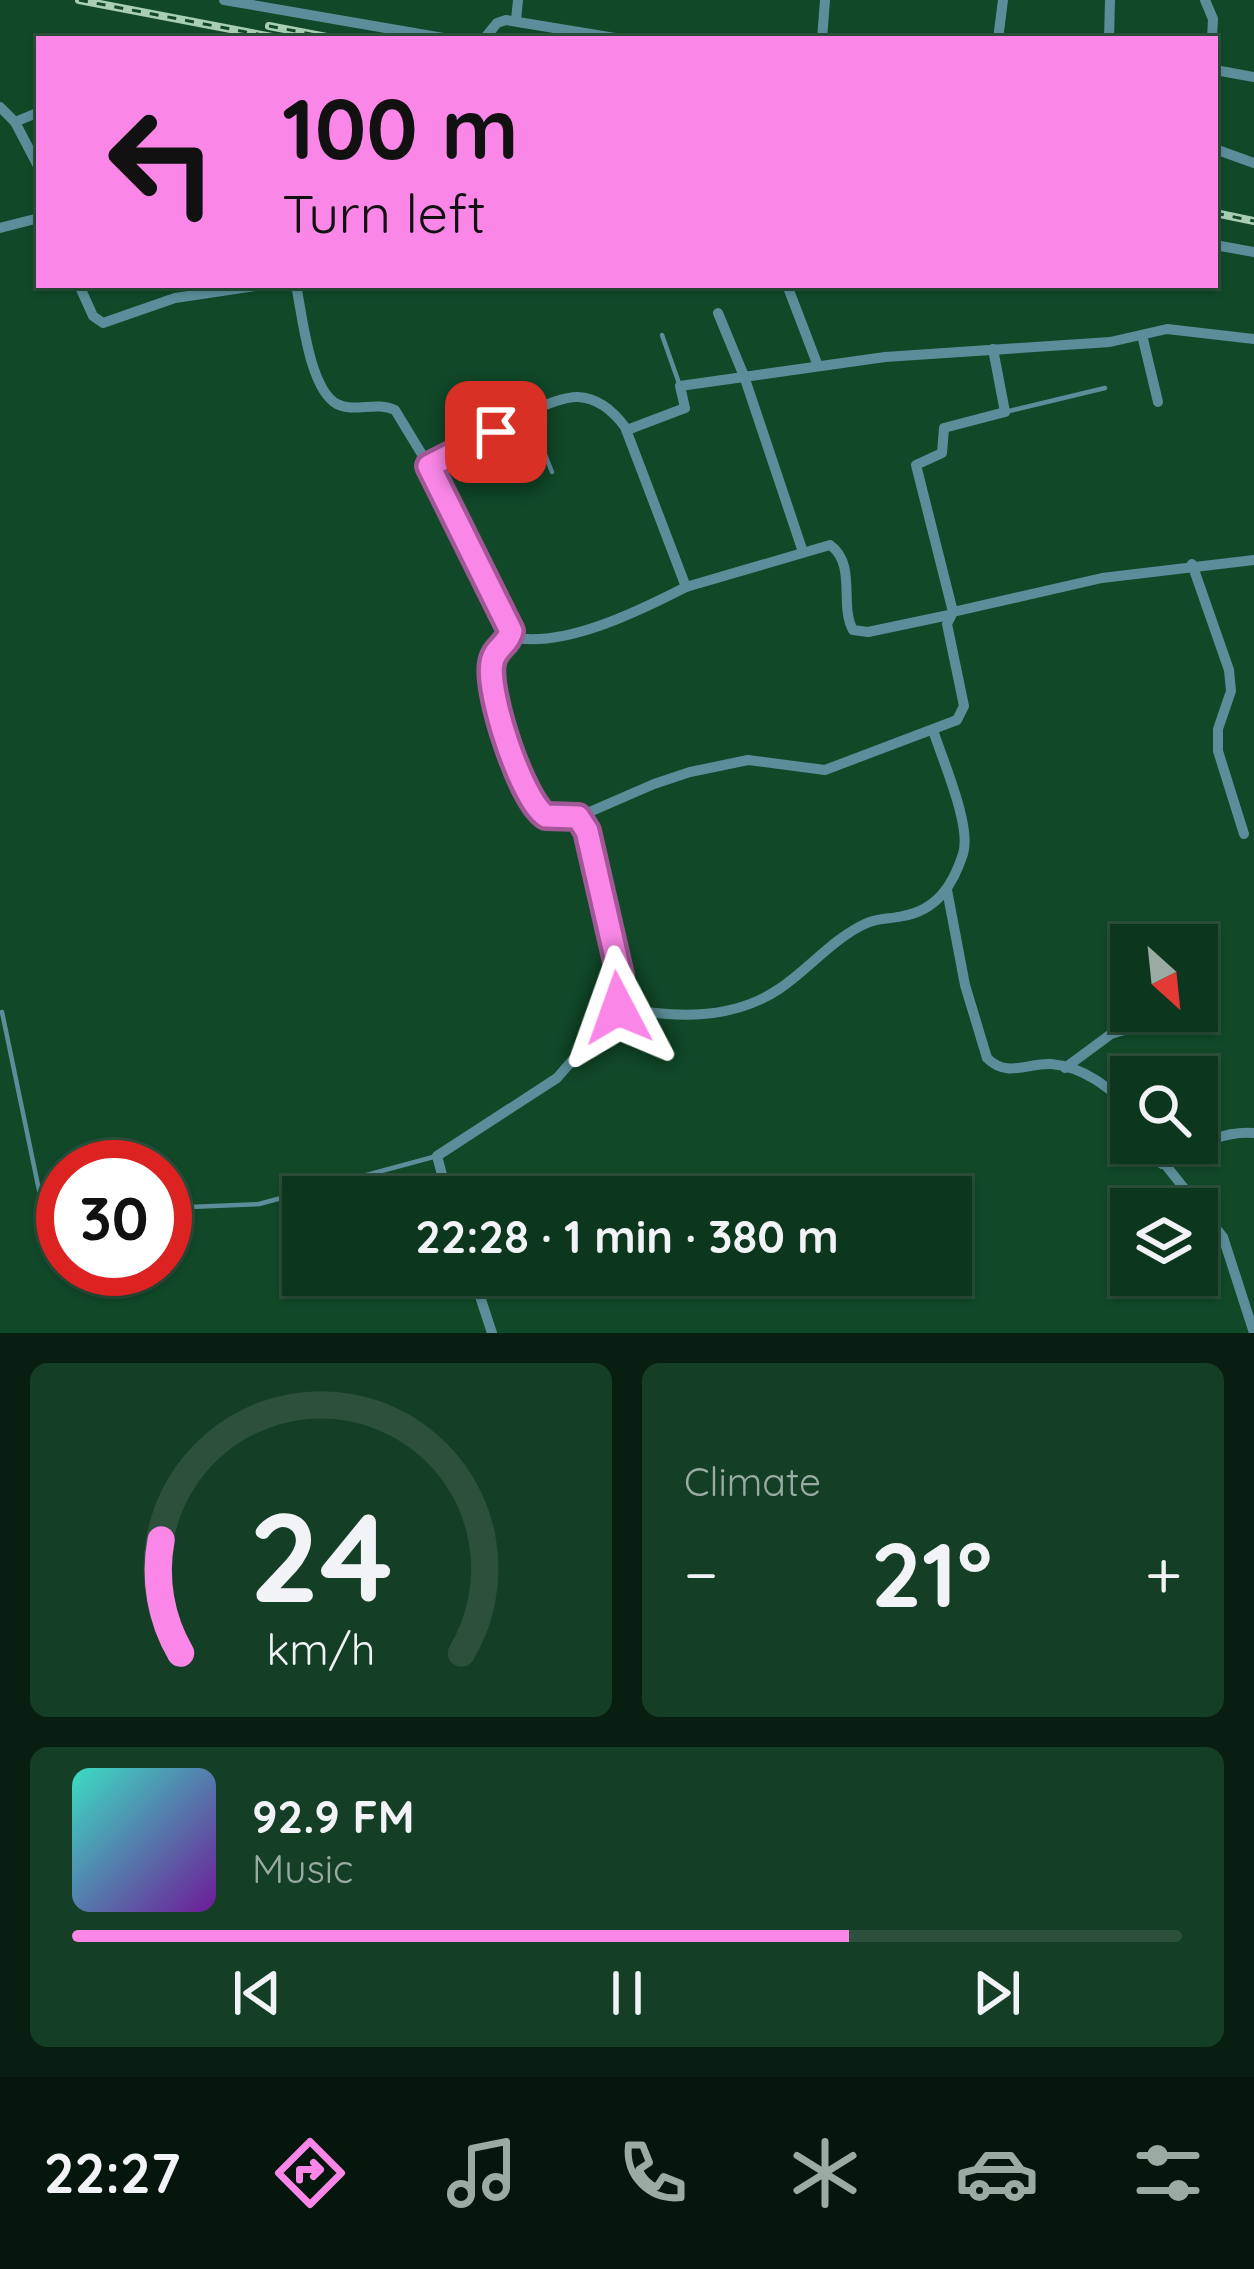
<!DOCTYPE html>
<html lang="en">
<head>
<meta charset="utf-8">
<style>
  body { margin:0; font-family:Quicksand,sans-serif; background:#153e27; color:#f1f3f6; height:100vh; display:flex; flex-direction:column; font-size:45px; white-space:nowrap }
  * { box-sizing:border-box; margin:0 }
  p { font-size:39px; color:#9aaba4 }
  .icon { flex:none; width:66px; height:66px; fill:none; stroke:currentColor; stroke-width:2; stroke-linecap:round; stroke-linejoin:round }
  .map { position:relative; height:1333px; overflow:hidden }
  .panel { display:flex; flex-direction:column; gap:30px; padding:30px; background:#071e10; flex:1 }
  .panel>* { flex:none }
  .guide { position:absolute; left:36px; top:36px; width:1182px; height:252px; border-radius:0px; box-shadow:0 3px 9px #0004,0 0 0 3px #2c503c; background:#fa87e7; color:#111; overflow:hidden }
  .needle { width:78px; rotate:153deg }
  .tools { position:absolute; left:1110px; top:924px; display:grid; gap:24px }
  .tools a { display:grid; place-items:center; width:108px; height:108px; border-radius:0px; background:#0c361e; box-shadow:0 3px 9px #0004,0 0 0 3px #2c503c; font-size:60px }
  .speed { position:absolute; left:36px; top:1140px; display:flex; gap:24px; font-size:60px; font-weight:700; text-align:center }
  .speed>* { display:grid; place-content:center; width:156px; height:156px; border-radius:50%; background:#0c361e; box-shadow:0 3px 9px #0004,0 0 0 3px #2c503c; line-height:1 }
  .speed .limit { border:18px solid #d22; background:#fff; color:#111 }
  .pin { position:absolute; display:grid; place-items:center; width:102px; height:102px; color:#fff; margin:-51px; border-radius:24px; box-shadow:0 6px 18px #0006 }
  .me { position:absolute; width:132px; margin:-66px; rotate:356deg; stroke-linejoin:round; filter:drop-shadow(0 0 9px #0008) }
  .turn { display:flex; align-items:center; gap:42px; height:252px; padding:0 48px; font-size:54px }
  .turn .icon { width:156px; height:156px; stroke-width:2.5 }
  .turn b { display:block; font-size:84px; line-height:102px }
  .big { font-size:90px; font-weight:700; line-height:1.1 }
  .panel .tile { flex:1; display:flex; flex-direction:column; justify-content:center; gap:18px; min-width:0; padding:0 42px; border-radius:18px; background:#153e27 }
  .panel .dial { align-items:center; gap:0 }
  .dial svg { height:312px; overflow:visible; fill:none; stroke:#2c503c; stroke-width:7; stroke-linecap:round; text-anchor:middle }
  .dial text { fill:#f1f3f6; stroke:none }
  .song { display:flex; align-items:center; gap:36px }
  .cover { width:144px; height:144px; border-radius:18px; background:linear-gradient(135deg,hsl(170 70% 55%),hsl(280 70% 35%)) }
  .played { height:12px; border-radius:6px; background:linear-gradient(90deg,#fa87e7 70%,#2c503c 70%) }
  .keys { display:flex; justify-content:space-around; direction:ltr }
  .heat { display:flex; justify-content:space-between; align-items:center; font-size:66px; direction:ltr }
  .panel .tiles { flex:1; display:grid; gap:30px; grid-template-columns:1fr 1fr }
  .tile:last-child { grid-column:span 2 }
  .trip { position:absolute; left:282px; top:1176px; width:690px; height:120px; border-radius:0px; background:#0c361e; box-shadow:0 3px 9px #0004,0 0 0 3px #2c503c; font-weight:700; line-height:120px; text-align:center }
  .menu { display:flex; height:192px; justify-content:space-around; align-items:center; background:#05160c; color:#9aaba4 }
  .menu .icon { width:84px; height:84px }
  .menu .active { color:#fa87e7 }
  .menu b { font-size:54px; color:#f1f3f6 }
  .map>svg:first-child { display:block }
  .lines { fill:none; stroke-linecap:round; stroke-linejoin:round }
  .service { stroke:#5b8e9a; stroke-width:4.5 }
  .minor { stroke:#5b8e9a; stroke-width:10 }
  .rail-casing { stroke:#a8cfb4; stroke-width:8 }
  .rail { stroke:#104828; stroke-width:3; stroke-dasharray:9; stroke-linecap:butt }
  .route-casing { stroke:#a25896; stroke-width:30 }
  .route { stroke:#fa87e7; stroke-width:21 }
</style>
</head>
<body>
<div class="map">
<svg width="1254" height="1333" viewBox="0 0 1254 1333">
  <rect width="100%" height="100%" fill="#104828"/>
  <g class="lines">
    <g class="service">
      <polyline points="662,335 680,386"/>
      <polyline points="1005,412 1105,388"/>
      <polyline points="529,415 552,472"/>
      <polyline points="2,1012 45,1219 63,1223"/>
      <polyline points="165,1208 259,1204 437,1156"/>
    </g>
    <g class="minor">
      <polyline points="224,0 449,39"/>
      <polyline points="1205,0 1213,19 1212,39"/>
      <polyline points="516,20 518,0"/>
      <polyline points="484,39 497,23 506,20 621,39"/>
      <polyline points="822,39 825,0"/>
      <polyline points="998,39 1003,0"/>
      <polyline points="1109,39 1110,0"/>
      <polyline points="1215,70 1254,77"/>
      <polyline points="0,107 15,122 39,112"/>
      <polyline points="15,122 39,168"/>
      <polyline points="1215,149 1254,163"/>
      <polyline points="0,228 39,218"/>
      <polyline points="1215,245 1254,252"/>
      <polyline points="79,285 93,316 103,323 175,298 262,285"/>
      <path d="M296,285C302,313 309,389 337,404C354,413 376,401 395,410L429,466L508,622L510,637L492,661C490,688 520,800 541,813C551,820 566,816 578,817L583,822L620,975L618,1008L557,1078L437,1156L448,1197"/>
      <polyline points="787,285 818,366"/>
      <polyline points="718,313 744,376 803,552"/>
      <polyline points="1142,335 1158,402"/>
      <polyline points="627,430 685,408 680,386 885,357 1110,342 1167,329 1254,339"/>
      <path d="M429,466C462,449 545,396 578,397C598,398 614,412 625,427L686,587C639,611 563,649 510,637"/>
      <polyline points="1192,564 1229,670 1231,691 1218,729 1218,751 1244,834"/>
      <path d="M686,587L830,545C857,564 839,605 853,630L868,632L949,615"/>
      <polyline points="953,612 916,465 942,453 944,428 1005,412 993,349"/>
      <polyline points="578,817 654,784 690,772 748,760 825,770 957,720 964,706 947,624 953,612 1102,578 1254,560"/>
      <path d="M947,890L965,985L987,1058C1007,1078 1027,1063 1051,1064C1081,1066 1116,1089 1131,1114"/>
      <path d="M618,1008C672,1017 730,1022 779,989C809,969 833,938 867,923C879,918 891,919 903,916C937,910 953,885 963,854C972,826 942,759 933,730"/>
      <polyline points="1065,1068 1111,1034 1189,1011"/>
      <polyline points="1148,1143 1223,1237 1254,1333"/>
      <path d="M1162,1164C1192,1149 1220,1130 1254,1133"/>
      <polyline points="473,1275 492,1333"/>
    </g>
    <defs>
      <g id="rail">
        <polyline points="79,0 283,39"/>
        <polyline points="269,26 337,39"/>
        <polyline points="1215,213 1254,221"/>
      </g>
    </defs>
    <use href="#rail" class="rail-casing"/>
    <use href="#rail" class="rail"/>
  </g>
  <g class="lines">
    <defs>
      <path id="route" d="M496,432L429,466L511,631C508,645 494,648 492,663C486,692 522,801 546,816L578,817L587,831L620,975L618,1008"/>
    </defs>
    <use href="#route" class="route-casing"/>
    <use href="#route" class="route"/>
  </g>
</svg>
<div class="tools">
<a><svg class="needle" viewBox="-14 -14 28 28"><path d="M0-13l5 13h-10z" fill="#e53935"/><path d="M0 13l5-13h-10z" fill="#9aaba4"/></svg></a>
<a><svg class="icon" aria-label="search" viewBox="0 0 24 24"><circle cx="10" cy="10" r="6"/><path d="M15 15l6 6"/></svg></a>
<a><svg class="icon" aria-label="layers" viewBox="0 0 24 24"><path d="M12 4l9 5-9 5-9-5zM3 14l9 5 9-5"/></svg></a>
</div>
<div class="speed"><div class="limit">30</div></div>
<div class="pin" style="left:496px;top:432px;background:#d93025"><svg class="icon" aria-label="arrive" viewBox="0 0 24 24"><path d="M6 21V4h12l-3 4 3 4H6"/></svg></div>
<svg class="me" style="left:618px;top:1008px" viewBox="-20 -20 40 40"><path d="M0-17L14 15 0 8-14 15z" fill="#fa87e7" stroke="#fff" stroke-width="4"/></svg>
<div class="trip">22:28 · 1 min · 380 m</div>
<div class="guide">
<div class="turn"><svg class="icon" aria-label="left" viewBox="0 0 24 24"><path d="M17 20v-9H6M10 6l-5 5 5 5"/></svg><div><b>100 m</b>Turn left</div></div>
</div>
</div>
<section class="panel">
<div class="tiles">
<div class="tile dial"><svg viewBox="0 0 100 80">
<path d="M14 69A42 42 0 1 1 86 69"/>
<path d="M14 69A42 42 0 0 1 9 40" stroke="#fa87e7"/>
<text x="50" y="56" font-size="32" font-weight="700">24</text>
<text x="50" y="72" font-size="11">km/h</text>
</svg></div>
<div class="tile"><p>Climate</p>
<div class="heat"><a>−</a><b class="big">21°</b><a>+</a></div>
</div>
<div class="tile">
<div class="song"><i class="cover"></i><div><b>92.9 FM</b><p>Music</p></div></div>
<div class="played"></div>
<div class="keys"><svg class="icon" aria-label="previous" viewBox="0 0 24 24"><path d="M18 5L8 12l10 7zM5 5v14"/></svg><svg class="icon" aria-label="pause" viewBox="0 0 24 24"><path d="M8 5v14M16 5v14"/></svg><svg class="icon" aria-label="next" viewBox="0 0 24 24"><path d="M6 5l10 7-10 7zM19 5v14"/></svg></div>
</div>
</div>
</section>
<nav class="menu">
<b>22:27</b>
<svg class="icon active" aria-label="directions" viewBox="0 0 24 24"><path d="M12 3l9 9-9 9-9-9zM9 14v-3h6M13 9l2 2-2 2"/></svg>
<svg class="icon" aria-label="music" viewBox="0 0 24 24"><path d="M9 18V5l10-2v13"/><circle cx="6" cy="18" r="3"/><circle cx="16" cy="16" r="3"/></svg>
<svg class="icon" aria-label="phone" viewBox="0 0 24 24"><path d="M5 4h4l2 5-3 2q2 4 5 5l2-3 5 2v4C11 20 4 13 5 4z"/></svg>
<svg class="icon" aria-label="climate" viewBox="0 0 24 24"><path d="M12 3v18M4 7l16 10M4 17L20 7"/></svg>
<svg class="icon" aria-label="car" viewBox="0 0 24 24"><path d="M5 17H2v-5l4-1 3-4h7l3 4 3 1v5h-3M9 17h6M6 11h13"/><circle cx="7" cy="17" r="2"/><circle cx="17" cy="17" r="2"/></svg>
<svg class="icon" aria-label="filters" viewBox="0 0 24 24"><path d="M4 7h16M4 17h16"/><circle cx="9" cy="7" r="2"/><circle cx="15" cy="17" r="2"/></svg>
</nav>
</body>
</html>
